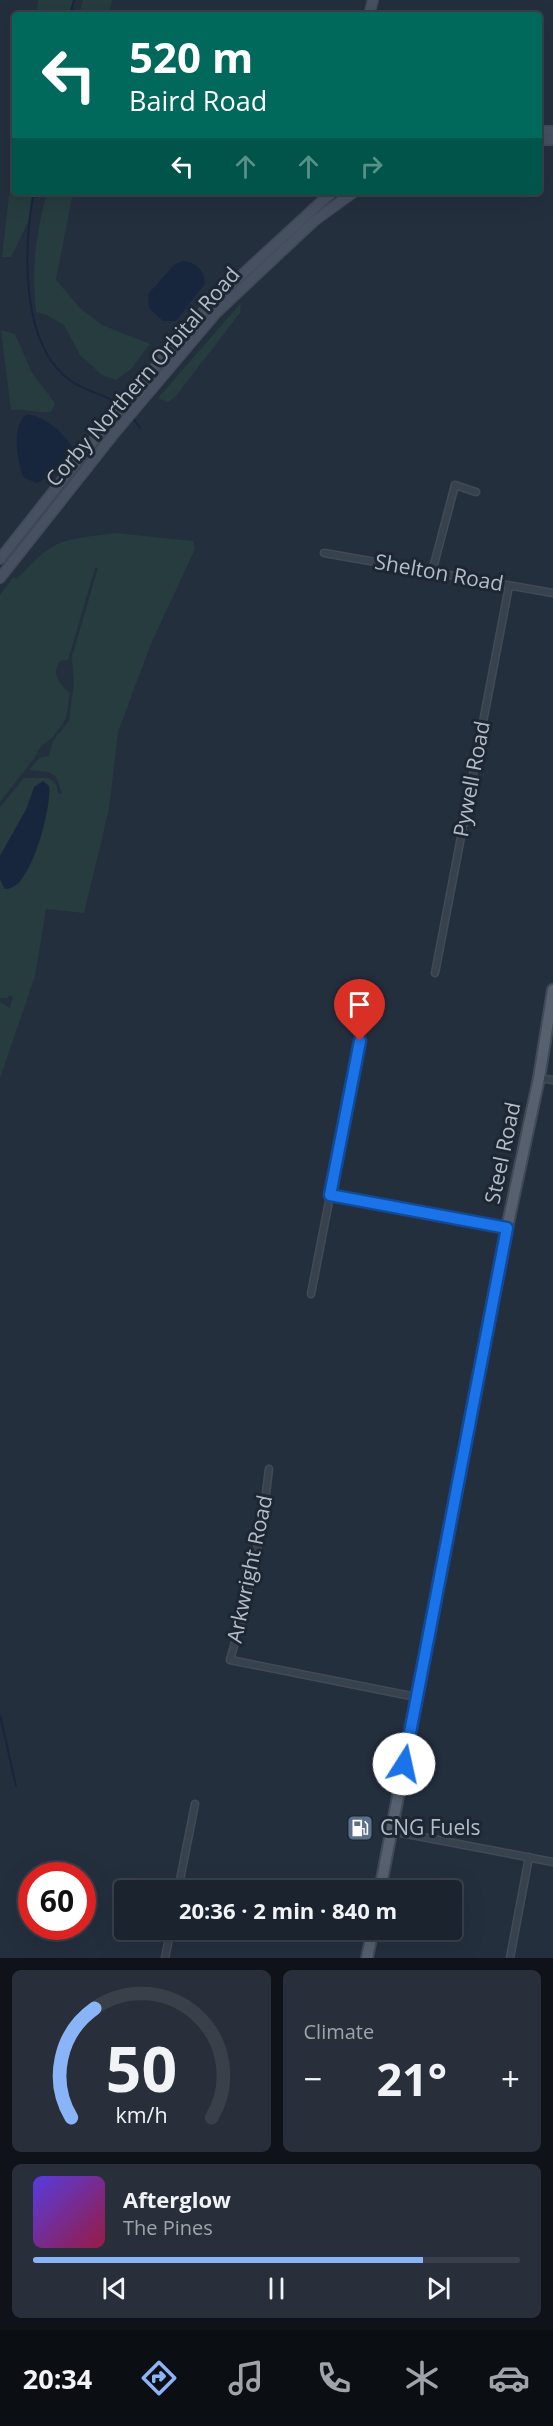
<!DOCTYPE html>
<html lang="en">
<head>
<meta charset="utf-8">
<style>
  body { margin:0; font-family:"Open Sans",sans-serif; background:#282f3a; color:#f1f3f6; height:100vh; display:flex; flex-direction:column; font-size:22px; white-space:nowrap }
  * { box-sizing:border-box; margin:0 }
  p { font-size:20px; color:#a0a4aa }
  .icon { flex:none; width:33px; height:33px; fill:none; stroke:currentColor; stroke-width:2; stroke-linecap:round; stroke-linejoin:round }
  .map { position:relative; height:1958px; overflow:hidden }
  .side { display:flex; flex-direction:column; gap:12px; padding:12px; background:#0f1319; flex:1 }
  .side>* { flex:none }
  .banner { position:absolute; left:12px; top:12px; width:530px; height:183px; border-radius:6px; box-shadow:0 6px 24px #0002,0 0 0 2px #39404a; background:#00695c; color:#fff; overflow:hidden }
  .speed { position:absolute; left:18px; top:1862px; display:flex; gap:12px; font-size:30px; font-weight:700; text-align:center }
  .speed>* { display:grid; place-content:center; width:78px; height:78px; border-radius:50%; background:#1b232e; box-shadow:0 6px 24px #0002,0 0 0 2px #39404a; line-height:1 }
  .speed .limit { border:9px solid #d22; background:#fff; color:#111 }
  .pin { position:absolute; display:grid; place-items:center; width:51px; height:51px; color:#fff; margin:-62px -26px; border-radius:50% 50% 50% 0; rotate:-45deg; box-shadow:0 0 6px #0007 }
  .pin .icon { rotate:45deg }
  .me { position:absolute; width:66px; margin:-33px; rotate:10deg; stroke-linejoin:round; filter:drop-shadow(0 0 4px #0008) }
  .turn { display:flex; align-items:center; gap:21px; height:126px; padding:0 18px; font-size:27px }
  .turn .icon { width:78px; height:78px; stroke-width:2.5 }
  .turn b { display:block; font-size:42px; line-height:51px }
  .lanes { display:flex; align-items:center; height:57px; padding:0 18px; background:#0003; justify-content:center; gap:30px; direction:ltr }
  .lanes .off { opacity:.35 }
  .big { font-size:45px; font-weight:700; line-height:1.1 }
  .side .tile { flex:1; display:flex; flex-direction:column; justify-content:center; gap:9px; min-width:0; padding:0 21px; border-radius:9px; background:#282f3a }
  .side .dial { align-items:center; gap:0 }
  .dial svg { height:156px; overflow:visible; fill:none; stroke:#39404a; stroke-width:7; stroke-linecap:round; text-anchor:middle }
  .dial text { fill:#f1f3f6; stroke:none }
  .song { display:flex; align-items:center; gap:18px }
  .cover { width:72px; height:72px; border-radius:9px; background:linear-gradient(135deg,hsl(250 70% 55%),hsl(340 70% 35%)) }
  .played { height:6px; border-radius:3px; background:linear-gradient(90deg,#8ab4f8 80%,#39404a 80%) }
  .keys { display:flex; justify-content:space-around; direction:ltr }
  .heat { display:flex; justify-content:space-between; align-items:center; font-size:33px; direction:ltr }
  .side .tiles { flex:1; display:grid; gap:12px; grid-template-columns:1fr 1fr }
  .tile:last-child { grid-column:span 2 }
  .trip { position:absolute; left:114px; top:1880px; width:348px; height:60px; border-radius:6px; background:#1b232e; box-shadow:0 6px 24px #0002,0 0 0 2px #39404a; font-weight:700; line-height:60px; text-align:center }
  .menu { display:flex; height:96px; justify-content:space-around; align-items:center; background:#0b0e12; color:#a0a4aa }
  .menu .icon { width:42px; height:42px }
  .menu .current { color:#8ab4f8 }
  .menu b { font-size:27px; color:#f1f3f6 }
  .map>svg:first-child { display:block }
  .green { fill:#263c3f }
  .water { fill:#17263c }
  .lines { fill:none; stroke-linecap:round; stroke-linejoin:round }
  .stream { stroke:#17263c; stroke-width:2 }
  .street-casing { stroke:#414a57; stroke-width:9 }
  .secondary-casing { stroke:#414a57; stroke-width:12 }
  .primary-casing { stroke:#414a57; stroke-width:14 }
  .street { stroke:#38414e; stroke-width:6 }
  .secondary { stroke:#465061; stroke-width:9 }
  .primary { stroke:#56606e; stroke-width:10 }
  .route-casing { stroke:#114b97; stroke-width:15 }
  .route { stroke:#1a73e8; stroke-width:10 }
  .labels { text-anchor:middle; stroke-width:6; stroke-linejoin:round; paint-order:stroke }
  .street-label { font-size:21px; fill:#b4bcc9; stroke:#1d2633 }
  .poi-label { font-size:21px; fill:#b4bcc9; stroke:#1d2633; text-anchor:start }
</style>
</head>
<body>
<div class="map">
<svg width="553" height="1958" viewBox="0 0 553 1958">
  <rect width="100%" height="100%" fill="#242f3e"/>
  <g class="green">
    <polygon points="38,0 74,0 69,15 36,15"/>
    <polygon points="83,0 112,0 109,15 79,15"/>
    <polygon points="15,144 15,192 32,192 29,220 11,257 2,257"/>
    <path d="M47,192H73L56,280L80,308L102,325L150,344L131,369L116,380L102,375L80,355L64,325L47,315L36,312C31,270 36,233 47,192Z"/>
    <polygon points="241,303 240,313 175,397 168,402 158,398"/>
    <path d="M1,330L15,334L32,373L55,403L52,411C44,415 24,408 11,410Z"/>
    <path d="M115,533L193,541L195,549L150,646L118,732L109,809L84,913L46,909L35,976L0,1078V1002L10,1008L13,997L10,995L7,998H0V879L3,886L18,885C42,849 36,838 29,798L27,808L0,856V807L24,778H49L56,784L58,794L62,793L56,776L48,772L29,770L39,758L49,756L53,741L69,721L74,683L72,657L98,568H95L68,660L60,661C51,674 59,684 70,693L66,718L62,725L52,738L41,746L35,757L0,802V595L13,577L17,579C56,537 59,541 115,533Z"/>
  </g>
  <g class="water">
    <path d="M182,261C194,261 207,271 204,285L176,321H163L149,308L148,294L174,265Z"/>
    <path d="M26,415C41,413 67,435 72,448L56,472L37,483L24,478C17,463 11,425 26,415Z"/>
    <path d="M43,781L49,786C52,807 31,891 5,889L0,879V856L27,808L34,787Z"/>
  </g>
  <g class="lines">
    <g class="stream">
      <polyline points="70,15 74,0"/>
      <path d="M34,192C23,246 20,346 71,381C86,392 106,394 120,405"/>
      <polyline points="133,418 140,428"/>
      <polyline points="0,1715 16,1786"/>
    </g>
    <defs>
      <g id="street">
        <polyline points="324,553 553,593"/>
        <polyline points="432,572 455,485 476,492"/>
        <polyline points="435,973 509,586"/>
        <polyline points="539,1078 553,1080"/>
        <polyline points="330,1195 507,1228"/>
        <polyline points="311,1294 360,1041"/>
        <path d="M269,1469C262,1533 249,1597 230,1660L416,1697"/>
        <polyline points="391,1831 553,1862"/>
        <polyline points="178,1890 195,1804"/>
        <polyline points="165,1958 171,1929"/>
        <polyline points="510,1958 529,1857"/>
      </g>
      <g id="secondary">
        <polyline points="369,15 373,0"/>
        <polyline points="538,131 553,131"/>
        <polyline points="538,140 553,140"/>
        <polyline points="0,559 104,427 208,306 332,192"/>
        <polyline points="0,578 113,435 217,312 314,221 354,192"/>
      </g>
      <g id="primary">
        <polyline points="380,1890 507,1228 539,1078 553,990"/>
        <polyline points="367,1958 373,1929"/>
      </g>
    </defs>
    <use href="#street" class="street-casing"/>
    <use href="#secondary" class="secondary-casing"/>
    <use href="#primary" class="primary-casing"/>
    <use href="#street" class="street"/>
    <use href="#secondary" class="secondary"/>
    <use href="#primary" class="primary"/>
  </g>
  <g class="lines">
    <defs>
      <polyline id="route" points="360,1041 330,1195 507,1228 404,1764"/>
    </defs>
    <use href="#route" class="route-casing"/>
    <use href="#route" class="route"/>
  </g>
  <defs>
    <symbol id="fuel-square" viewBox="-11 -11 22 22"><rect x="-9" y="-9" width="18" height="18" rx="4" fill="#5c6f8a" stroke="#1d2633"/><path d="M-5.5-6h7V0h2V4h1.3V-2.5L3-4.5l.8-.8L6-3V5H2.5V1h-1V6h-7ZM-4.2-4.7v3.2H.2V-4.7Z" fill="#fff"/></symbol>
  </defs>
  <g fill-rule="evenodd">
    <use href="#fuel-square" x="345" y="1813" width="30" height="30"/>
  </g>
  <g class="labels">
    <g class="street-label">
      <text transform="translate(143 377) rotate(-49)" y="7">Corby Northern Orbital Road</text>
      <text transform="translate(439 573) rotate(10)" y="7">Shelton Road</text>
      <text transform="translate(472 779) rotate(-79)" y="7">Pywell Road</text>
      <text transform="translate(503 1153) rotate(-78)" y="7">Steel Road</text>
      <text transform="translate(250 1569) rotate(-78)" y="7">Arkwright Road</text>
    </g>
    <g class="poi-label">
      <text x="380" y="1835">CNG Fuels</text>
    </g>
  </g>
</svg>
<div class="speed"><div class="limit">60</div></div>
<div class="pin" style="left:360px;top:1041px;background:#d93025"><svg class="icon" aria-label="arrive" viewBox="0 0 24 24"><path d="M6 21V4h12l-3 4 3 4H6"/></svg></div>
<svg class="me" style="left:404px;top:1764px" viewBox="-20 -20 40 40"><circle r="19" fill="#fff"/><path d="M0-13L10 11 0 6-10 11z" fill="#1a73e8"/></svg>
<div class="trip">20:36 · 2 min · 840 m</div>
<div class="banner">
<div class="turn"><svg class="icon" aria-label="left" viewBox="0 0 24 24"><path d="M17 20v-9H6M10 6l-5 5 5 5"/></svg><div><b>520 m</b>Baird Road</div></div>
<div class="lanes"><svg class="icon" aria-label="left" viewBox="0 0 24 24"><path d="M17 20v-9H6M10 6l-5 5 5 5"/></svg><svg class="icon off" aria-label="ahead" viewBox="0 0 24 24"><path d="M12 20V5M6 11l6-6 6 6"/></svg><svg class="icon off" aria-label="ahead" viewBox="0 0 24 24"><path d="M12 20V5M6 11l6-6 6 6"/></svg><svg class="icon off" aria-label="right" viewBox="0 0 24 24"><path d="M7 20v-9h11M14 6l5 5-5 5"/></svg></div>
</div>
</div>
<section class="side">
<div class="tiles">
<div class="tile dial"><svg viewBox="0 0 100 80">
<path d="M14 69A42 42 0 1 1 86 69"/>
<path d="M14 69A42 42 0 0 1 26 13" stroke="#8ab4f8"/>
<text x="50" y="56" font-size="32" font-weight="700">50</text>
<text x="50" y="72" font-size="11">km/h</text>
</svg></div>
<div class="tile"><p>Climate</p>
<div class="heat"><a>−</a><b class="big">21°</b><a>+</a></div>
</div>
<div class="tile">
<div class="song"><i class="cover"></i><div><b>Afterglow</b><p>The Pines</p></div></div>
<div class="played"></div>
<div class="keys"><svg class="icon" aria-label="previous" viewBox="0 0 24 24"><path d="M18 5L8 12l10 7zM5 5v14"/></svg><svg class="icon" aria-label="pause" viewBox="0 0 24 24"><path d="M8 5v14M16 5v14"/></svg><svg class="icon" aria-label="next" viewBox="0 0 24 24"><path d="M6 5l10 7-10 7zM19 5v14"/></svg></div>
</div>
</div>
</section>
<nav class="menu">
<b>20:34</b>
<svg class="icon current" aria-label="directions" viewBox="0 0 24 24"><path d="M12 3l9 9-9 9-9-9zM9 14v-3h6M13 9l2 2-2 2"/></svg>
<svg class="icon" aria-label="music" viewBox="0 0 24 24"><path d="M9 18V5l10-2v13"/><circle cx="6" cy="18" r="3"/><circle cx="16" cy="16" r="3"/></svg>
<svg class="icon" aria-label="phone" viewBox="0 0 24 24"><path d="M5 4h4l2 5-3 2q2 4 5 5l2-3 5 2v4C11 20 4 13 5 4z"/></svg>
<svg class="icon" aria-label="climate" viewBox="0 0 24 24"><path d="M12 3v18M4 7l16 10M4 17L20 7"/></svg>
<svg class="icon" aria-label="car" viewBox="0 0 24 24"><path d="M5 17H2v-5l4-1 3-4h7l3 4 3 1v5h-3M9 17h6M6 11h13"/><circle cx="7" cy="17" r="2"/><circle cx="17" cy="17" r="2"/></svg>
</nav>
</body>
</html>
